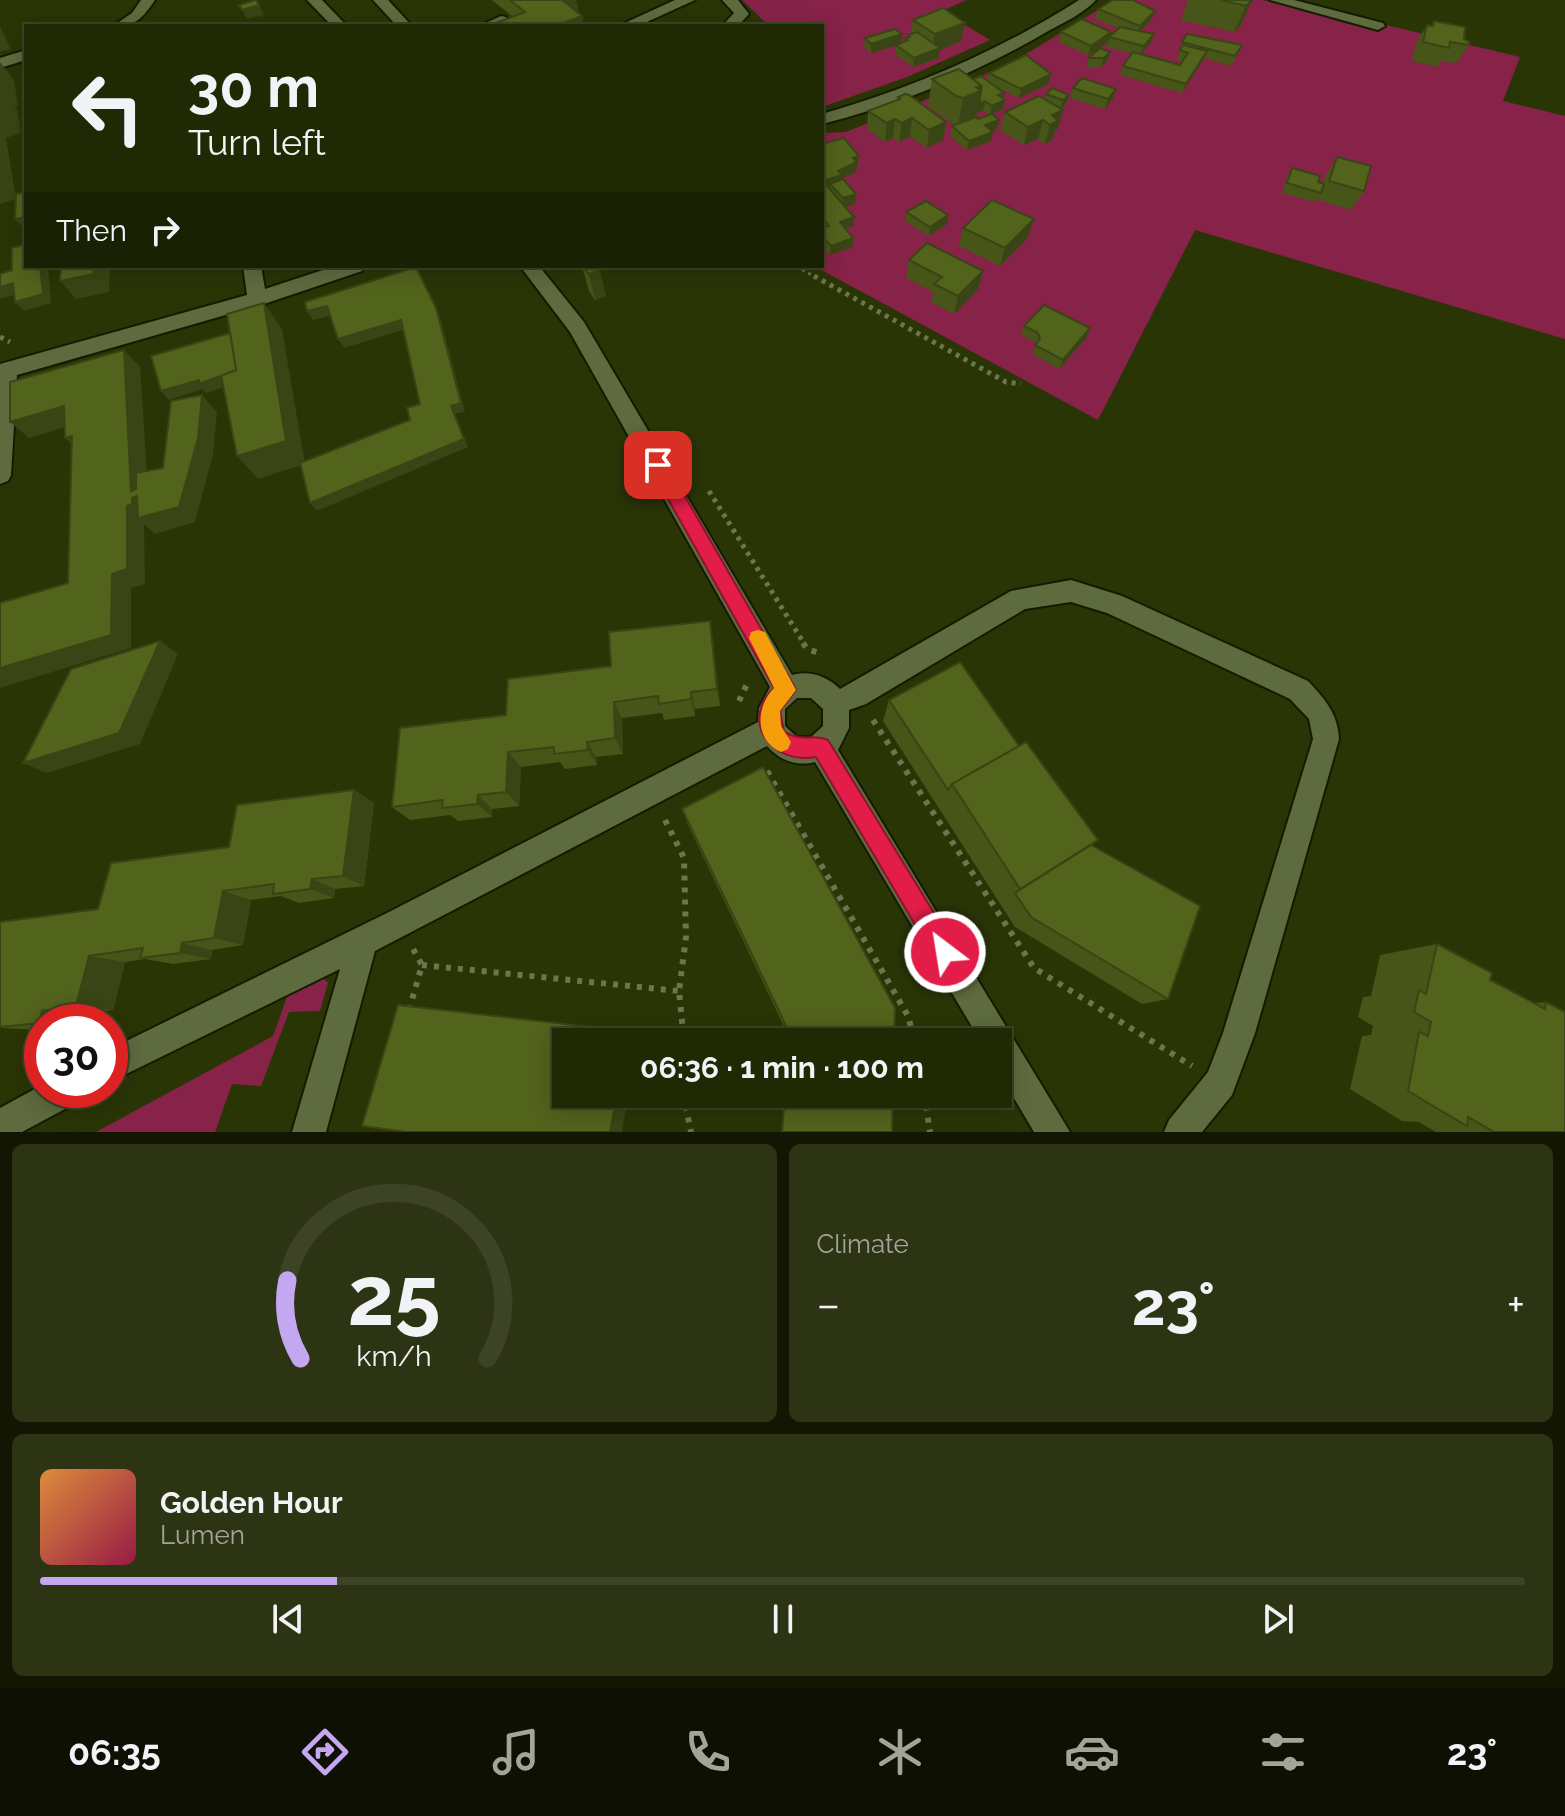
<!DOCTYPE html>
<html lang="en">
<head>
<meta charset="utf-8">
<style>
  body { margin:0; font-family:Raleway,sans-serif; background:#2d3413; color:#f1f3f6; height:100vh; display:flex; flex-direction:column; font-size:30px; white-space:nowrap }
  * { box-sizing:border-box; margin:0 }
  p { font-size:26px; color:#a2a69a }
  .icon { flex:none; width:44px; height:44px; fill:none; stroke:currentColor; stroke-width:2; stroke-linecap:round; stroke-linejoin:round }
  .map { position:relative; height:1132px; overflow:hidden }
  .sheet { display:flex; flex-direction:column; gap:12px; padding:12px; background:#121602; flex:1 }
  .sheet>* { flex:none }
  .top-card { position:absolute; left:24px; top:24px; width:800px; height:244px; border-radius:0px; box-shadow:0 4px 20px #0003,0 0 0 2px #3d4426; background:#202804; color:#f1f3f6; overflow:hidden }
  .speed { position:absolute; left:24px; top:1004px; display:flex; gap:16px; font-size:40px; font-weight:700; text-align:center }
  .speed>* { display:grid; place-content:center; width:104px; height:104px; border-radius:50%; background:#202804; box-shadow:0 4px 20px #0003,0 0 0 2px #3d4426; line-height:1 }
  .speed .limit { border:12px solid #d22; background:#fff; color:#111 }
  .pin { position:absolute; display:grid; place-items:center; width:68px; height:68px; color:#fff; margin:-34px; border-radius:16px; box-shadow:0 4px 12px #0006 }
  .me { position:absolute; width:88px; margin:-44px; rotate:329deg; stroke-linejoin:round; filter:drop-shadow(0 0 6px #0008) }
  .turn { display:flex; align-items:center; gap:28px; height:168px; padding:0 32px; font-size:36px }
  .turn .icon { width:104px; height:104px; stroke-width:2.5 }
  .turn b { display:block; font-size:56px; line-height:68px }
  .then { display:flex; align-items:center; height:76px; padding:0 32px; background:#0003; gap:16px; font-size:30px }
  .big { font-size:60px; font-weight:700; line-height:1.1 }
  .sheet .card { flex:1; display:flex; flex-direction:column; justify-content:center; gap:12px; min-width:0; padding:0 28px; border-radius:12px; background:#2d3413 }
  .sheet .dial { align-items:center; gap:0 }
  .dial svg { height:208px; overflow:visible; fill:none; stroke:#3d4426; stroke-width:7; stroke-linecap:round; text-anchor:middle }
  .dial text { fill:#f1f3f6; stroke:none }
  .song { display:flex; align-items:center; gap:24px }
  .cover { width:96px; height:96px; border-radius:12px; background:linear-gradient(135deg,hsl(30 70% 55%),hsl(340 70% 35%)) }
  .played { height:8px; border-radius:4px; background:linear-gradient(90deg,#c4a7f1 20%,#3d4426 20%) }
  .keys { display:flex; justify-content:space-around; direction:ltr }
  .heat { display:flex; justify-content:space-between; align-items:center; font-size:44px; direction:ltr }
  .sheet .tiles { flex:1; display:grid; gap:12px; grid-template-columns:1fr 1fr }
  .card:last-child { grid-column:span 2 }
  .trip { position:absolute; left:552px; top:1028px; width:460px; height:80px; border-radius:0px; background:#202804; box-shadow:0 4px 20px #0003,0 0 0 2px #3d4426; font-weight:700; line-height:80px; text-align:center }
  .menu { display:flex; height:128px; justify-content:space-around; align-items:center; background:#0d1002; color:#a2a69a }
  .menu .icon { width:56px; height:56px }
  .menu .on { color:#c4a7f1 }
  .menu b { font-size:36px; color:#f1f3f6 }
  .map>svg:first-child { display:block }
  .green { fill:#872249 }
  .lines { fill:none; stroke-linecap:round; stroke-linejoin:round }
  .minor-casing { stroke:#141c00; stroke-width:4 }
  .path-far2 { stroke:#6b754e; stroke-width:3; stroke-dasharray:3 4; stroke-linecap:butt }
  .path-far1 { stroke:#6b754e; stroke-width:5; stroke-dasharray:4 5; stroke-linecap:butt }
  .path { stroke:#6b754e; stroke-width:6; stroke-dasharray:5 7; stroke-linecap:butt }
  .minor { fill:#5e6b3e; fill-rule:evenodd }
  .wall { fill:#475518; fill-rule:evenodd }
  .shaded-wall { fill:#394514 }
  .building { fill:#52631c; stroke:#394514; stroke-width:2 }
  .route { fill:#e11d48; stroke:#92132f; stroke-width:2 }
  .slow { fill:#f59e0b }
</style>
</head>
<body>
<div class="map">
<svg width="1565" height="1132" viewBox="0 0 1565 1132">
  <rect width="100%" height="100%" fill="#2a3506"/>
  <g class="green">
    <polygon points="742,0 966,0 942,11 990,40 907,77 822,107 822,26 769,26"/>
    <polygon points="1114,0 1262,0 1380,28 1382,24 1520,57 1503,101 1565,116 1565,339 1195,230 1098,420 814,266 822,266 822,237 852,226 822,197 822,133 846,132 972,81 1031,51"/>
    <polygon points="315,979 324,979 328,983 320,1011 289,1012 261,1086 232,1084 215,1132 96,1132 273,1036 288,994"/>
  </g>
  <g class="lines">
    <defs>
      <g id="minor">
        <path d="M141,0H155C142,19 136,26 113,26L132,13Z"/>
        <polygon points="307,0 322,0 347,26 332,26"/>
        <polygon points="373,0 388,0 412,26 397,26"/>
        <polygon points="675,0 695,0 638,26 618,26"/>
        <polygon points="722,0 738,0 749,14 738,26 722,26 734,13"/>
        <path d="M1079,0H1096C1084,13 1065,22 1050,30C979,72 902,104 822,124V114C913,88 999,51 1079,0Z"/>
        <polygon points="1270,0 1294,0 1383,23 1385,26 1378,30"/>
        <polygon points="501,16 506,17 506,23 479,26"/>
        <polygon points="26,50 26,60 0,68 0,58"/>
        <polygon points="243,266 261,266 265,289 335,266 364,266 362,271 264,304 17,375 11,475 8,481 0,484 0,364 247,295"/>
        <path d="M520,266H539L584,322L792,675C809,670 827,676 840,689L1011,591L1071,580L1122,596L1308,681C1325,699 1338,714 1339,739L1255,1033L1232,1095L1202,1132H1164L1169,1120L1208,1072L1223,1033L1313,739L1309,719L1290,699L1107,613L1071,602L1025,609L866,704L849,710V728L838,750L1070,1132H1034L998,1071V1042H981L815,762C797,767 779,760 767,746L375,951L326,1132H292L340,969L110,1082V1049L387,913L758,722L759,708L770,687L570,332ZM797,698H811L823,709V726L811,737H797L785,726V709Z"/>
        <polygon points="42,1085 42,1090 82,1090 78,1102 22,1132 0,1132 0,1108"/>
      </g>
    </defs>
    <use href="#minor" class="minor-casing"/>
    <polyline class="path-far2" points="796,266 817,278"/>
    <g class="path-far1">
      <polyline points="814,276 1006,382 1021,384"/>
      <polyline points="0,337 10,342"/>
      <polyline points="709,491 805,645"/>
    </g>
    <g class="path">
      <polyline points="803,643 807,649 822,654"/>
      <polyline points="739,701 748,682"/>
      <polyline points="873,720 1034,968 1192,1066"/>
      <polyline points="767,771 908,1016 915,1042"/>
      <polyline points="665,820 684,858 686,937 679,991 684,1042"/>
      <polyline points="422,965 679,991"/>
      <polyline points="409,1010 422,965 413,949"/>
      <polyline points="683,1094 691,1132"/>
      <polyline points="924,1094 930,1132"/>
    </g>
    <use href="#minor" class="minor"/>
  </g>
  <g class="wall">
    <polygon points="492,0 576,0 579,13 582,16 584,26 488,26 513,17"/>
    <polygon points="1188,0 1252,0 1240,27 1234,32 1181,20"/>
    <polygon points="1098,9 1155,11 1151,20 1140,31 1154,34 1150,44 1141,54 1180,65 1183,62 1177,60 1182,42 1238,54 1231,66 1204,58 1182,93 1120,75 1123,66 1132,53 1106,47 1108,42 1088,55 1059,42 1061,32 1111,32 1110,37 1119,28 1095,19"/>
    <polygon points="913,20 965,23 961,41 940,50 939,58 913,67 895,54 897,45 871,53 864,47 865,38 902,34 901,43 905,42 908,35 911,34"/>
    <polygon points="1434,21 1464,39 1469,45 1456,63 1441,61 1437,67 1412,61 1416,43 1427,25 1431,26"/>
    <polygon points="1110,52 1107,61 1101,67 1086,68 1089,58"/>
    <path d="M989,73L1051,74L1048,84L1019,98L994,86L1005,100L1003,109L991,114L999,120L997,129L993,131L991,141L967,150L950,136L952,126L956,125L951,123L928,106L932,79H973L987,81ZM983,110L989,115L978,119L976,117L977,113Z"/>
    <polygon points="1073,88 1113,98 1105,109 1070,98"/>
    <polygon points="1046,94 1069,95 1066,104 1061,109 1058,129 1055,130 1052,140 1045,144 1038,139 1024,145 1000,130 1005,112 1045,99"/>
    <polygon points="898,97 946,122 943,140 927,148 910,137 899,142 893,138 885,142 867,129 868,111 897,100"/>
    <polygon points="822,144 858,165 857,166 856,172 842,178 855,204 845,207 854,217 853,226 846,229 853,247 830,255 822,245 822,228 823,227 822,226"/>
    <polygon points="1337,157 1364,191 1351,210 1318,200 1319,197 1315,202 1282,193 1287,177 1292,168 1318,182 1323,184 1326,175"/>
    <polygon points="906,212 948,215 947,224 929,236 905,221"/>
    <polygon points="963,228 1028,237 1000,266 959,246"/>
    <polygon points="909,260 983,271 978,289 954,314 931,302 933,292 906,278"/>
    <polygon points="582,266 606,296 595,300 589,291"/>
    <polygon points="1024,326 1087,337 1059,369 1032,354 1036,344 1035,342 1021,335"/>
    <polygon points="713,640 720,706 695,709 695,716 664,720 662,713 622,718 623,754 596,757 597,765 565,769 560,762 521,767 519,806 492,809 492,817 458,821 450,815 410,820 392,807 506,715 611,666"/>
    <polygon points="889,700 1091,845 1168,999 1142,1004 1015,927 883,721"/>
    <polygon points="354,790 374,803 364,886 335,889 334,898 299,903 281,896 251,900 243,945 212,950 211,959 173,964 145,959 125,962 113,1010 42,1022 42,1030 0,1028 98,909"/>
    <polygon points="682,809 895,1008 789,1037 688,825"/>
    <polygon points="1437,944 1490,980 1534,1003 1546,1002 1565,1132 1436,1132 1419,1122 1402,1121 1350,1089 1362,1036 1371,1035 1373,1026 1358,1017 1363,997 1371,996 1380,955"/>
  </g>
  <g class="shaded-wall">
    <polygon points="561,0 576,0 579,13"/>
    <polygon points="1252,0 1240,27 1234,32 1246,6"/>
    <polygon points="259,5 264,15 247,19 242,10"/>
    <polygon points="1155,11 1151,20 1137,35 1140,26"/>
    <polygon points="582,16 584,26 556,26"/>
    <polygon points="965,23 961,41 940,50 939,58 913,67 914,58 932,51 935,34"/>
    <polygon points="0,27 11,49 0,52"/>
    <polygon points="1111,32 1108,42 1088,55 1091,46"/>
    <polygon points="902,34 901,44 871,53 871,44"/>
    <polygon points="1154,34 1150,44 1140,55 1144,46"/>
    <polygon points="1207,51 1203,60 1182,93 1186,84"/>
    <polygon points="1110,52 1107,61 1101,67 1104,58"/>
    <polygon points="0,62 14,80 18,106 15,107 17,109 21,133 6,138 16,199 0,204"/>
    <polygon points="1051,74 1048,84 1019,98 1021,89"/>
    <polygon points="982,86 985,101 983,110 977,113 976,118 958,125 963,98 976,87"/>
    <polygon points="1116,89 1113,98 1105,109 1108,99"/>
    <polygon points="1004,93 1002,101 1005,100 1003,109 990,115 992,106 998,95"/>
    <polygon points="1069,95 1066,104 1060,110 1063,100"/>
    <polygon points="1063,110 1058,129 1055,130 1052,140 1045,144 1052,115"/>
    <polygon points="912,118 910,137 899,142 902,123"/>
    <polygon points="895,119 893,138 885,142 887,123"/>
    <polygon points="999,120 997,129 983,134 985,125"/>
    <polygon points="1043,120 1038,139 1024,145 1028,127"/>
    <polygon points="946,122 943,140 927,148 929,130"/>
    <polygon points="993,132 991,141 967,150 969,141"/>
    <polygon points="859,156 856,172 842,178 841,185 830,184 830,188 822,190 822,181 838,171 853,158"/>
    <polygon points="856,194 855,204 843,208 843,198"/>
    <polygon points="948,215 947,224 929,236 930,227"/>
    <polygon points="26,217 26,231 15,219"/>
    <polygon points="854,217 853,226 839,231 840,222"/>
    <polygon points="1034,219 1028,237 1000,266 1005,248"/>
    <polygon points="853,238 853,247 830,255 831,246"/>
    <polygon points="40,266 48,266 51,303 24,311 15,302"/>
    <polygon points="94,266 110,266 109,292 76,299 60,281"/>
    <polygon points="600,270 606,296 595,300 589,274"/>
    <polygon points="983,271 978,289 954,314 958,296"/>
    <polygon points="13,283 22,292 0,299 0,287"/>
    <polygon points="264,303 282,329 305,464 258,479 237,456"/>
    <polygon points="327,306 333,315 313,320 307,311"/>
    <polygon points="436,308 440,317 465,412 455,414 468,447 317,511 310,503 451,406"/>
    <polygon points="401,320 406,329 344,348 338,339"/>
    <polygon points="1090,328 1087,337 1059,369 1063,360"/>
    <polygon points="124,350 140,367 149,506 131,491"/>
    <polygon points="240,370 247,379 206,393 203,389 169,400 161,391 199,380"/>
    <polygon points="202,395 217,412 213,454 195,522 155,534 144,524 145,584 131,588 131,648 0,688 0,668 112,574 127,506 132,498 137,496 154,512"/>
    <polygon points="64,406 82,422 29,438 10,422"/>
    <polygon points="72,436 83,455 65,438"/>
    <polygon points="710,621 713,640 720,706 717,689"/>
    <polygon points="160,641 178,654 140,744 47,773 23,763"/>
    <polygon points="691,692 695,709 695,716 691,699"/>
    <polygon points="614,702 622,718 623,754 615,738"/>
    <polygon points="587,742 596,757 597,765 588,750"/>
    <polygon points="508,752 521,767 519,806 506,792"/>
    <polygon points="354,790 374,803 364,886 343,876"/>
    <polygon points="478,795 492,809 492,817 477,804"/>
    <polygon points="312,879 335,889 334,898 310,889"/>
    <polygon points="223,891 251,900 243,945 214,938"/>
    <polygon points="182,943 212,950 211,959 180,953"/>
    <polygon points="89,956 125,962 113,1010 76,1006"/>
    <polygon points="42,1011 81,1014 79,1022 39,1023"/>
    <polygon points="628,1031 639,1034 637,1042 626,1042"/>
    <polygon points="617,1094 628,1094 622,1132 610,1132"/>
  </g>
  <g class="building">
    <polygon points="256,0 259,5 242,10 239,5"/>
    <polygon points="510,0 562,0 582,16 556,26 488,26 525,12"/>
    <polygon points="1113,0 1133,0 1155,11 1140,26 1098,9"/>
    <polygon points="1221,0 1252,0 1246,6"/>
    <polygon points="943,8 965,23 935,34 913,20"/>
    <polygon points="1082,19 1111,32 1091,46 1061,32"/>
    <polygon points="1434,21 1465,27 1464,39 1469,42 1469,45 1450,42 1449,48 1423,42 1427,25 1433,26"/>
    <polygon points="1120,27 1154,34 1144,46 1109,37"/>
    <polygon points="895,29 902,34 871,44 865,38"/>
    <polygon points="917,32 940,48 914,58 896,45 908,40 905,38 910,37 908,35"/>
    <polygon points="1187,34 1242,45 1235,56 1182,42"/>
    <polygon points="1183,45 1207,51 1186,84 1123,66 1133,52 1180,65 1188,53 1180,50"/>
    <polygon points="1100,48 1110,52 1104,58 1089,58"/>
    <polygon points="1026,55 1051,74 1021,89 989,73"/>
    <polygon points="959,69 982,86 976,87 981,91 963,98 956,96 932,79"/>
    <polygon points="981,76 1004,93 998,95 1005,100 992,106 985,101 979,103 982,86 973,79"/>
    <polygon points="1082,78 1116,89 1108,99 1073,88"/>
    <polygon points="1052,88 1069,95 1063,100 1046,94"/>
    <polygon points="905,94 909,95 946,122 929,130 912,118 902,123 895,119 887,123 868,111 900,99 898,97"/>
    <polygon points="1039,96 1063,110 1052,115 1058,121 1050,125 1043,120 1028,127 1005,112"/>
    <polygon points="992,114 999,120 985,125 993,132 969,141 952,126 976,117 978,119"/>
    <polygon points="844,138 859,156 853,158 857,162 838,171 842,175 822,181 822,144"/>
    <polygon points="1337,157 1371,166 1364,191 1329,181"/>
    <polygon points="1292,168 1320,176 1318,182 1324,184 1321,193 1287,183"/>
    <polygon points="843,179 856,194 843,198 830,184"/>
    <polygon points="827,186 854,217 840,222 853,238 831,246 822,236 822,228 829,226 822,216 822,187"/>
    <polygon points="26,192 26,217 15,219 16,194"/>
    <polygon points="992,200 1034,219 1005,248 963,228"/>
    <polygon points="926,201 948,215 930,227 906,212"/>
    <polygon points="927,243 983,271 958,296 934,284 942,277 909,260"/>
    <polygon points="26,244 26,266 40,266 43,294 15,302 13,283 0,287 0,274 12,270 12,248"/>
    <polygon points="61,266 94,266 93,274 60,281"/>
    <polygon points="583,266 597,266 600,270 589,274"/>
    <polygon points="416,267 436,308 461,403 451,406 464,439 310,503 300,463 410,420 407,408 420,404 401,320 338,339 327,306 307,311 305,302"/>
    <polygon points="264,303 286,441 237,456 221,375 236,370 227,314"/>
    <polygon points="1044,305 1090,328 1063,360 1035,345 1040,339 1038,333 1024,326"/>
    <polygon points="230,333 236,370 199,384 199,380 161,391 151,356"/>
    <polygon points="124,350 131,491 136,489 136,473 163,468 171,401 202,395 198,438 179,507 138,518 137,496 132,498 132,504 127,506 127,569 112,574 111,635 0,668 0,603 68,583 72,436 65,438 64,406 10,422 10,382"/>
    <polygon points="710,621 717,689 691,692 691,699 659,704 658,696 614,702 615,738 587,742 588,750 554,754 554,747 508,752 506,792 478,795 477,804 442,808 443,800 392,807 400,728 506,715 508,679 611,666 609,632"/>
    <polygon points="160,641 119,733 23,763 71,669"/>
    <polygon points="960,662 1019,746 952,784 948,790 889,700"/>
    <polygon points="1026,742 1098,840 1020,889 952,784"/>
    <polygon points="763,767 895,1008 894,1042 789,1042 790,1034 682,809"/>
    <polygon points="354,790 343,876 312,879 310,889 273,894 274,884 223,891 214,938 182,943 180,953 140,958 143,948 89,956 76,1006 42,1011 39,1023 0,1027 0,922 98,909 111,863 229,847 237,805"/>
    <polygon points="1091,845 1200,906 1168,999 1031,917 1015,893"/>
    <polygon points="1437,944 1492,973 1490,980 1545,1009 1546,1002 1565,1012 1565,1132 1494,1132 1468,1117 1467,1126 1408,1091 1419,1032 1428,1036 1431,1022 1414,1012 1419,990 1426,994"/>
    <polygon points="398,1005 628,1031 626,1042 566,1042 566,1094 617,1094 610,1132 407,1132 362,1126"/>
    <polygon points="785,1094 893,1094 892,1132 782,1132"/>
  </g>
  <path class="route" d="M658,458L664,460L793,684L796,690L780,711L784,732C805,743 811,733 828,740L953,944L956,952L953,960L945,964L936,960L816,757C772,765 739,722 774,688L649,465Z"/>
  <path class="slow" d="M758,630L765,632L796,690L780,711L781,726L791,742L788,749L781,752C754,741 756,706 774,688L749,638L751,632Z"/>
</svg>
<div class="speed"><div class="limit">30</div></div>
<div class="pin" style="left:658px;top:465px;background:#d93025"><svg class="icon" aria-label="arrive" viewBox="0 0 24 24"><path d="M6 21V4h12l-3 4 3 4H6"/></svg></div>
<svg class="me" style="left:945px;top:952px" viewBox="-20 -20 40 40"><circle r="17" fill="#e11d48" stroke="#fff" stroke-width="3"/><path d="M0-11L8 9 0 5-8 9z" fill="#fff"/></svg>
<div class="trip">06:36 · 1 min · 100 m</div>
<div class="top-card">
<div class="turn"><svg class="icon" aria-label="left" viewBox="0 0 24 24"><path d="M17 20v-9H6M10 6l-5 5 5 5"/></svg><div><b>30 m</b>Turn left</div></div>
<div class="then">Then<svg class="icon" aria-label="right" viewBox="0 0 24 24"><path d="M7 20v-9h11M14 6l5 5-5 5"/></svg></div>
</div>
</div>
<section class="sheet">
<div class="tiles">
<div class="card dial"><svg viewBox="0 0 100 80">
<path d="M14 69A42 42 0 1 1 86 69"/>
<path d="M14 69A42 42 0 0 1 9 39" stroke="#c4a7f1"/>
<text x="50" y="56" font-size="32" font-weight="700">25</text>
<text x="50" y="72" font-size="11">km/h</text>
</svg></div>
<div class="card"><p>Climate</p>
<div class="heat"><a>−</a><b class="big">23°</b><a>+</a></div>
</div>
<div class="card">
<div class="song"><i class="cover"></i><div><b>Golden Hour</b><p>Lumen</p></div></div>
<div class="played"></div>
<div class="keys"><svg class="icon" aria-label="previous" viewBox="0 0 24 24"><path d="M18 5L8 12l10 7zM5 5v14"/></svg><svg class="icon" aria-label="pause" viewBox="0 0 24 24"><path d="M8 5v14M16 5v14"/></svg><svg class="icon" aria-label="next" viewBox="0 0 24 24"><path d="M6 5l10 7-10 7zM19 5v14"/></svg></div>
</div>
</div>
</section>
<nav class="menu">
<b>06:35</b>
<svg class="icon on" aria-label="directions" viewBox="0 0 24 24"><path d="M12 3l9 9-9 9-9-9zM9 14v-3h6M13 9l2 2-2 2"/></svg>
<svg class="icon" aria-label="music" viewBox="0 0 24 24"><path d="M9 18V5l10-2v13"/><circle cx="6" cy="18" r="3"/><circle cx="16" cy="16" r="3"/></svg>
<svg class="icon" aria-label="phone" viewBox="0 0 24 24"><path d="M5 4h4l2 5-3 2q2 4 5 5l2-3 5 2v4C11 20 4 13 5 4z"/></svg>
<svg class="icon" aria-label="climate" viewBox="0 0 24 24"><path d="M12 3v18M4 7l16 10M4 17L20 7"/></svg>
<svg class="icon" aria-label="car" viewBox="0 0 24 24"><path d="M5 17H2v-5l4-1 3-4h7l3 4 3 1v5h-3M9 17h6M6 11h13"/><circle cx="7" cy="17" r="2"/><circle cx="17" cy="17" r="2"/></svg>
<svg class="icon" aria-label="filters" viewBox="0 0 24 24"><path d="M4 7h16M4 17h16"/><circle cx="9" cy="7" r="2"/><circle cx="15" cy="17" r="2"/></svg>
<b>23°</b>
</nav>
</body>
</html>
